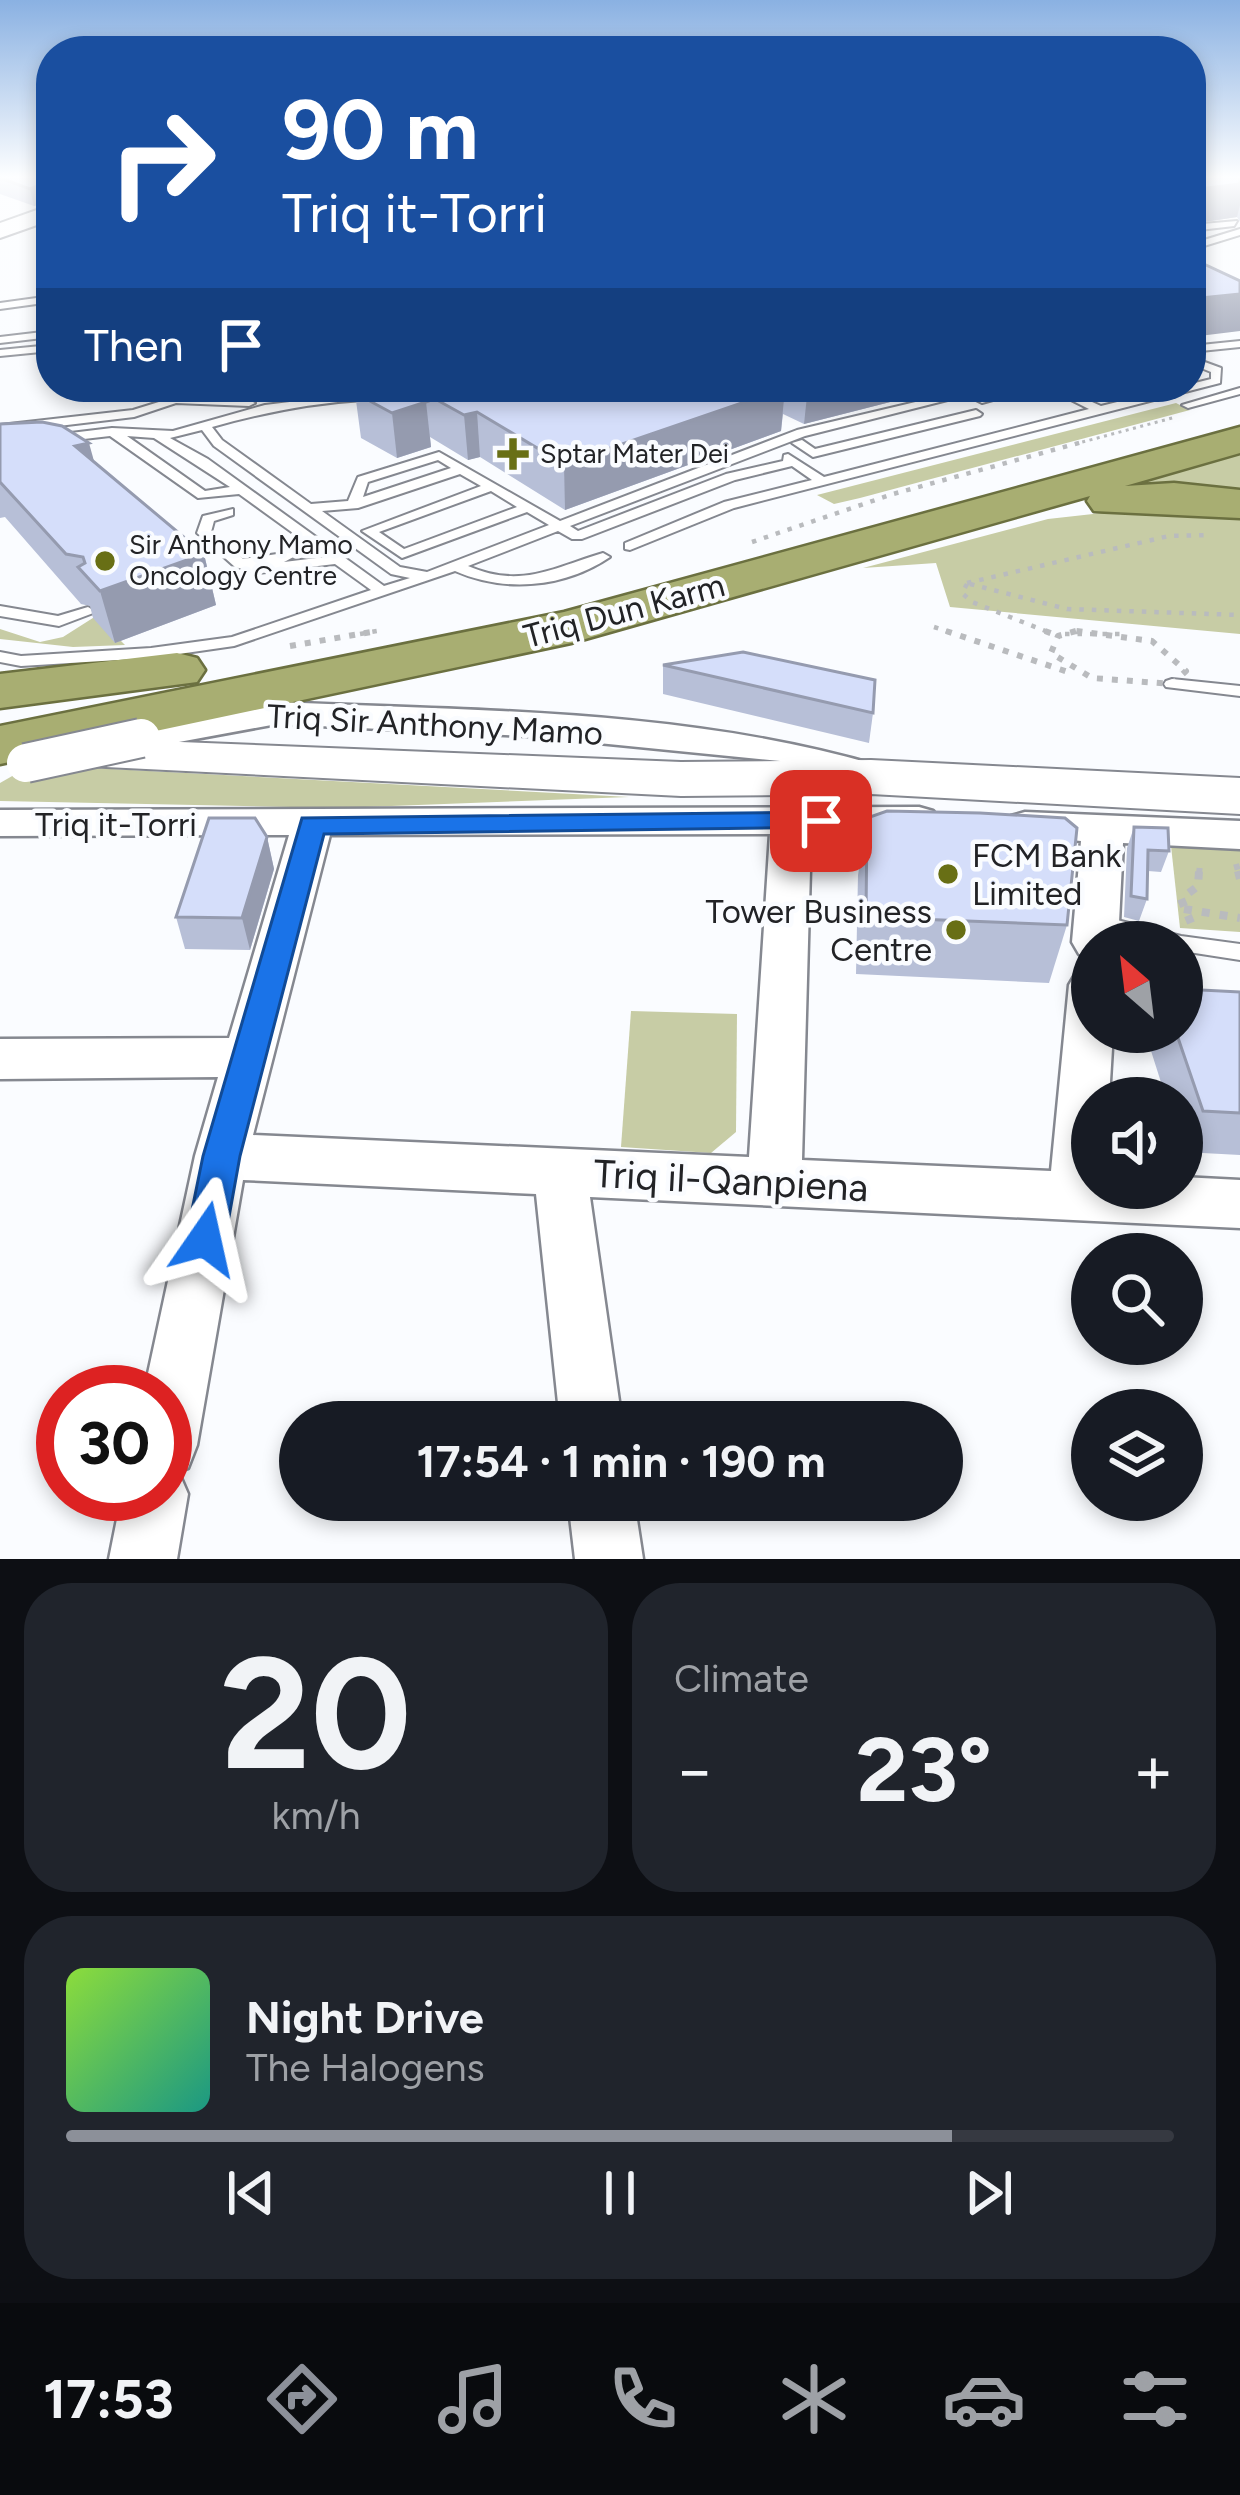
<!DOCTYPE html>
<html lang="en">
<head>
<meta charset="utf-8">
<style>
  body { margin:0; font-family:Figtree,sans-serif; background:#20242c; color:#f1f3f6; height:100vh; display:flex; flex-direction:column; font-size:45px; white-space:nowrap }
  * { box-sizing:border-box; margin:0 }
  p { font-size:39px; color:#9ea1a6 }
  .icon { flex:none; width:66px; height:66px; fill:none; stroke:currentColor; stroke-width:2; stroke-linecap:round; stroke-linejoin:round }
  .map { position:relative; height:1559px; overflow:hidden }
  .sheet { display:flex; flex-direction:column; gap:24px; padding:24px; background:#0d0f14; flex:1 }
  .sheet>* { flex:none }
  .hud { position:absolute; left:36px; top:36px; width:1170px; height:366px; border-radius:48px; box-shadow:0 6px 18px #0003; background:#1a4fa0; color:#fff; overflow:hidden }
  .needle { width:78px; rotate:332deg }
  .buttons { position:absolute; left:1071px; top:921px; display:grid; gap:24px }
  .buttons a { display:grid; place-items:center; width:132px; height:132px; border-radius:50%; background:#171b24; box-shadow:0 6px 18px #0003; font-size:60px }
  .speed { position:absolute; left:36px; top:1365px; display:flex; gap:24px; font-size:60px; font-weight:700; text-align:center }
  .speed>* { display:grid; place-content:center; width:156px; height:156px; border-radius:50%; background:#171b24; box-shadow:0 6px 18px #0003; line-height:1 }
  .speed .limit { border:18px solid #d22; background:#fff; color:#111 }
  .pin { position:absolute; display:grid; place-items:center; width:102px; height:102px; color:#fff; margin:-51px; border-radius:24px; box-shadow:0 6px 18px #0006 }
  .me { position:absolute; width:132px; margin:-66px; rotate:11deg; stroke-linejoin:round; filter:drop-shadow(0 0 9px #0008) }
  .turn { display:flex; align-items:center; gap:42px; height:252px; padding:0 48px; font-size:54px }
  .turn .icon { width:156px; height:156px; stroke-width:2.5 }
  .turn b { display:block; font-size:84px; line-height:102px }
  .then { display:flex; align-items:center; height:114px; padding:0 48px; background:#0003; gap:24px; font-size:45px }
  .big { font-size:90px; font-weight:700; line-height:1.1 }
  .sheet .tile { flex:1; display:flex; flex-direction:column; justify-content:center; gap:18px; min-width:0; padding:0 42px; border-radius:48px; background:#20242c }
  .sheet .dial { align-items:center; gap:0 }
  .dial b { font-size:156px; line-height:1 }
  .song { display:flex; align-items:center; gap:36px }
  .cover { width:144px; height:144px; border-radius:18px; background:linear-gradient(135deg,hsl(90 70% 55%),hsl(170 70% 35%)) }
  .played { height:12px; border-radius:6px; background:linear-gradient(90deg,#8c9099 80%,#363941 80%) }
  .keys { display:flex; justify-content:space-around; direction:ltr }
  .heat { display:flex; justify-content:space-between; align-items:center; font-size:66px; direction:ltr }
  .sheet .tiles { flex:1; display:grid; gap:24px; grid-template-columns:1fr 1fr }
  .tile:last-child { grid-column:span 2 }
  .trip { position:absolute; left:279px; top:1401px; width:684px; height:120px; border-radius:60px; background:#171b24; box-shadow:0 6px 18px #0003; font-weight:700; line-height:120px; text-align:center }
  .tabs { display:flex; height:192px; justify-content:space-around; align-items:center; background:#090b0e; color:#9ea1a6 }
  .tabs .icon { width:84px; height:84px }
  .tabs .current { color:#8c9099 }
  .tabs b { font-size:54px; color:#f1f3f6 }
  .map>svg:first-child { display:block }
  .green { fill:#c7cca5 }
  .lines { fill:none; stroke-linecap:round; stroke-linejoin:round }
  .service-casing { stroke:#858890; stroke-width:4 }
  .minor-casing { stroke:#858890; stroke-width:5 }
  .tertiary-casing { stroke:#858890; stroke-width:4 }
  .secondary-casing { stroke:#858890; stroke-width:4 }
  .trunk-casing { stroke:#6b7040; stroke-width:5 }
  .path-far3 { stroke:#b9bbbe; stroke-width:3; stroke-dasharray:3 4.5; stroke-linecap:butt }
  .path-far2 { stroke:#b9bbbe; stroke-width:4.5; stroke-dasharray:4.5 8; stroke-linecap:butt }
  .path-far1 { stroke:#b9bbbe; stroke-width:6; stroke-dasharray:6 9; stroke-linecap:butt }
  .path { stroke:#b9bbbe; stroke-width:8; stroke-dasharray:8 10; stroke-linecap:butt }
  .service { fill:#fff; fill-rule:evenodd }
  .minor { fill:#fff; fill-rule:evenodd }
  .tertiary { fill:#fff; fill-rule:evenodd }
  .secondary { fill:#fff; fill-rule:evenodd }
  .trunk { fill:#a8ae72; fill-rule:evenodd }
  .minor-bridge-casing { stroke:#858890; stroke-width:42; stroke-linecap:butt }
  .minor-bridge { stroke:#fff; stroke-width:38 }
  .wall { fill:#b7bfd7 }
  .shaded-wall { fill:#959baf }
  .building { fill:#d5defa; stroke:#959baf; stroke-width:3 }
  .route { fill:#1a73e8; stroke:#114b97; stroke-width:3 }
  .poi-dot { fill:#686f15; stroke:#fafcff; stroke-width:4.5 }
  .labels { text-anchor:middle; stroke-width:9; stroke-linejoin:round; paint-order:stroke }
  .far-poi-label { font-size:27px; fill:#222326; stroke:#fafcff; text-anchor:start }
  .street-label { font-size:33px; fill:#222326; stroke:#fafcff }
  .poi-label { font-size:33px; fill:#222326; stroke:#fafcff; text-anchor:start }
  .near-street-label { font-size:39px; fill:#222326; stroke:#fafcff }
</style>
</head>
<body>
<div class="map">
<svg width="1240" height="1559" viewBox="0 0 1240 1559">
  <rect width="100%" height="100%" fill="#fafcff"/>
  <g class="green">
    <polygon points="1176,403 1190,410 860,498 834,504 817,495"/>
    <polygon points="1240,448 1240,500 1118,495 1058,500"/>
    <polygon points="1111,512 1240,518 1240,634 950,607 936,563 863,568 1048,519"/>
    <polygon points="96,616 125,645 73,647 0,639 0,629 40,642 63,637"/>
    <polygon points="56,766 629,797 339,808 0,801 0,783 21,771"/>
    <polygon points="1171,846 1240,847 1240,932 1180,928"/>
    <polygon points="631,1011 737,1014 736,1132 711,1153 621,1147"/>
  </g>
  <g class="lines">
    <defs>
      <g id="service">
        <polygon points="1237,221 1234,226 1191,231 1191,225"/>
        <polygon points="1240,229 1240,235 1191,250 1191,244"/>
        <polygon points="51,296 51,302 0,309 0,303"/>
        <polygon points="51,331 51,337 0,343 0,337"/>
        <polygon points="1240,341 1240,347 1191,352 1191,346"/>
        <polygon points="51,345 51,351 0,356 0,350"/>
        <path d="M1191,357L1221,368L1220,383L734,508L630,550L625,549V543L724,502L812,480L792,466L735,480L582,539H572L558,531L468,566C521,589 552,568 603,553L610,557C564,588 505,593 455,571L234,646L151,658L21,666L0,662V652L21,656L151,648L232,637L371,590L335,564L258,573L235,567L197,533L203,516L233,509V515L214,521L211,532L243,559L277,554L304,541L239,494L198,498L110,436L58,442L54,441V435L112,428L173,431L265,405L364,393L438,394L458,387H475C440,407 402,397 363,400C311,403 262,413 212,427L222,440L311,504L348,501L358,477L439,452L560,521L797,430L979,387H999L805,436L570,526L578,531L726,474L783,461L784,455L788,454L824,477L1089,409L1055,392L1067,387H1086L1072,393L1101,406L1178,387H1191V384L1211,379V372L1191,364ZM202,430L214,446L391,574L410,578L384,586L208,459L170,438ZM127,436L154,438L230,487L205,491ZM438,460L451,468L363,497L368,482ZM460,474L481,486L362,531L402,558L527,512L549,525L427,572L400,567L322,511L358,508ZM491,491L517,507L404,549L379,532ZM312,547L325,557L284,562L286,561Z"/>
        <polygon points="1021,387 1041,387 982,403 976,400"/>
        <polygon points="1240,388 1240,394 1188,408 1182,405"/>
        <polygon points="175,397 249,400 255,403 249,406 176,403 134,417 0,433 0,425 133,410"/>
        <polygon points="976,410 982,414 980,416 813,457 792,443 802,440 815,449"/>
        <polygon points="0,606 58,616 88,607 96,612 59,626 0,616"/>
        <polygon points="1172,679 1240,686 1240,696 1166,687 1164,684 1166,681"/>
        <polygon points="1097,915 1181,936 1240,944 1240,960 1182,951 1182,942 1147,942 1090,927 1087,922 1090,917"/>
      </g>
      <g id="minor">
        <path d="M277,702C477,711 687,709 880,766L885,775L880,784L866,787L780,761L528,736L277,724L141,749L122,738L141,727Z"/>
        <path d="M919,807L933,811L939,820L933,829L811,834L802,1160L1051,1171L1069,985L1076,973L1092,967V1032H1113L1109,1098H1092V1188H1182V1177L1240,1180V1228L590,1197L622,1422H560L536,1194L243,1180L197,1445L188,1468L178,1471L188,1494L177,1559H109L122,1494H165V1392H144L195,1156L218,1077L0,1079V1039L229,1038L289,835L0,836V810ZM770,834L749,1157L253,1135L330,835Z"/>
        <polygon points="1025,812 1240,821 1240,849 1123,843 1118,942 1092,942 1092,957 1079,954 1072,942 1081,841 1011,834 1005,825 1011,816"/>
        <polygon points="568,1500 634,1500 643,1559 575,1559"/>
      </g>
      <polygon id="tertiary" points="51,205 51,220 0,238 0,223"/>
      <polygon id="secondary" points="105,739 681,762 871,760 1240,778 1240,814 871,794 681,796 86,766 79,755 86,744"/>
      <g id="trunk">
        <polygon points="1240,427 1240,453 1125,486 1174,483 1240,490 1240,518 1094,511 1087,501 1090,496 571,643 0,764 0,726 564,612"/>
        <polygon points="177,653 197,658 205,670 197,682 0,708 0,674"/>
      </g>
    </defs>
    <use href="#service" class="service-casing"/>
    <use href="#minor" class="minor-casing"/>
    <use href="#tertiary" class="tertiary-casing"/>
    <use href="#secondary" class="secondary-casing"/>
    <use href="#trunk" class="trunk-casing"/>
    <polyline class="path-far3" points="1075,444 1176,417"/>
    <g class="path-far2">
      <polyline points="752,542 893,494 1086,441"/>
      <polyline points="967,583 1169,536 1209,535"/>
      <polyline points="967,584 962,593 972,602 1053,634"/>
      <polyline points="970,584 1067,609 1240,615"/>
      <polyline points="934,627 955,634"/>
      <polyline points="360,634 377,631"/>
      <polyline points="1065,634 1126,634"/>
    </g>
    <g class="path-far1">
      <polyline points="946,631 1068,672"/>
      <polyline points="1045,631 1058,636"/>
      <polyline points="1076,631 1058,636 1051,653 1092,678 1172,684 1186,671 1152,641 1076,631"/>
      <polyline points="290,646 377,631"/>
      <polyline points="1236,864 1239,874"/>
      <polyline points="1199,874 1200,864"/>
    </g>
    <g class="path">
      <polyline points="1238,871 1240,879"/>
      <polyline points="1184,909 1240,918"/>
      <polyline points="1191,923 1181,899 1198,886 1199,871"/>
    </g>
    <use href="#service" class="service"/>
    <use href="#minor" class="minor"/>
    <use href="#tertiary" class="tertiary"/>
    <use href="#secondary" class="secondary"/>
    <use href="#trunk" class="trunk"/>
    <defs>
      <polyline id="minor-bridge" points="26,763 141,738"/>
    </defs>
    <use href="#minor-bridge" class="minor-bridge-casing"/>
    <use href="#minor-bridge" class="minor-bridge"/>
  </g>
  <g class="wall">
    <polygon points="0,175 51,175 51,202 50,201 34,206 0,194"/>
    <polygon points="1191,175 1240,175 1240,222 1237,217 1191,224"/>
    <polygon points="430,387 949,387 804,424 783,414 781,431 565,510 480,457 468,460 430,437 431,447 397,458 361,438 355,393 420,400 419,390"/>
    <polygon points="0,424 94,463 204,554 216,605 115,643 93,618 90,606 81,604 5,517 0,518"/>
    <polygon points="663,665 873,713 869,743 663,694"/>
    <polygon points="867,818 1067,925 1049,983 856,974 858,875"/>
    <polygon points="1134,827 1169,851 1161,872 1148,871 1147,899 1139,921 1124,917 1127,848"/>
    <polygon points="267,837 274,869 250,950 185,949 176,917"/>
    <polygon points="1240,992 1240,1155 1184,1152 1182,1147 1182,1098 1166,1098 1145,1032 1182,1032"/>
  </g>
  <g class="shaded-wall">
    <polygon points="45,183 50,201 34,206 30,189"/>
    <polygon points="1240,184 1240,205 1237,217 1191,224 1191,208 1196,191"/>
    <polygon points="1240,294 1240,331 1191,337 1191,299"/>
    <polygon points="808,387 949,387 804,424"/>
    <polygon points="785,388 781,431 565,510 564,464"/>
    <polygon points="426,402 431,447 397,458 392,413"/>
    <polygon points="477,412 480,457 468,460 464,415"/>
    <polygon points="89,443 102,490 75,446"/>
    <polygon points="204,554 216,605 115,643 100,591"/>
    <polygon points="267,837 274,869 250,950 242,918"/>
  </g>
  <g class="building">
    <polygon points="0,175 51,175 51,189 45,183 30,189 0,178"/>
    <polygon points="1191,175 1240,175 1240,184 1191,190"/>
    <polygon points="1191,258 1240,281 1240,294 1191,299"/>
    <polygon points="430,387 784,387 785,388 564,464 477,412 464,415 419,390"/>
    <polygon points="395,388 426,402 392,413 355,393"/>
    <polygon points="42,422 62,426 89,443 75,446 204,554 100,591 78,567 85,563 83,557 66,554 0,482 0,424"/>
    <polygon points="743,652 875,680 873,713 663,665"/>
    <polygon points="887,811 980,813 1065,818 1077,828 1067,925 866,917 867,818"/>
    <polygon points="209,818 255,818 267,837 242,918 176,917"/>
    <polygon points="1134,827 1168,828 1169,851 1148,850 1147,899 1131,896"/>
    <polygon points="1182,989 1240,992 1240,1113 1203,1111 1176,1032 1182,1032"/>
  </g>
  <linearGradient id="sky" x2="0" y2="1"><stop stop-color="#8ab1e2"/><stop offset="0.45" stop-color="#fdfeff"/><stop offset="1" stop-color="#fdfeff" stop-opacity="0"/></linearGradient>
  <rect width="1240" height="393" fill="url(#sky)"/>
  <polygon class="route" points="821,812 831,814 831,827 324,834 240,1156 225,1239 219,1251 205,1256 191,1251 186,1239 203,1156 302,818"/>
  <g class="poi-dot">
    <path d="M507 436h12v12h12v12h-12v12h-12v-12h-12v-12h12z"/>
    <circle cx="105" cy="561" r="12"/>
    <circle cx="948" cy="874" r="12"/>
    <circle cx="956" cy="930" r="12"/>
  </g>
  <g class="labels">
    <g class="far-poi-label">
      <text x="540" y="463">Sptar Mater Dei</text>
      <text x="129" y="554">Sir Anthony Mamo<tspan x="129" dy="31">Oncology Centre</tspan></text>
    </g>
    <g class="street-label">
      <text transform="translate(624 610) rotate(-15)" y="12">Triq Dun Karm</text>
      <text transform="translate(435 724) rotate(3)" y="12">Triq Sir Anthony Mamo</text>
      <text x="116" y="836">Triq it-Torri</text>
    </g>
    <g class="poi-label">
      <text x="972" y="867">FCM Bank<tspan x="972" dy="38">Limited</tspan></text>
      <text x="932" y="923" text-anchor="end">Tower Business<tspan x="932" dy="38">Centre</tspan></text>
    </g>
    <g class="near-street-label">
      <text transform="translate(731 1180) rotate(3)" y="14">Triq il-Qanpiena</text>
    </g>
  </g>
</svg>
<div class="buttons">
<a><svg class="needle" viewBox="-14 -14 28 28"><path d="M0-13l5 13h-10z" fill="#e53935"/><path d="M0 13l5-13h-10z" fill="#9ea1a6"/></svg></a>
<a><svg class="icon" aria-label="sound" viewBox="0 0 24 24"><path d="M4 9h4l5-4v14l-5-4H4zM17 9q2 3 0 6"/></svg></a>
<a><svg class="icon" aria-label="search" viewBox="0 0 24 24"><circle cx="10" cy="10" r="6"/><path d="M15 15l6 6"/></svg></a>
<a><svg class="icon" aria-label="layers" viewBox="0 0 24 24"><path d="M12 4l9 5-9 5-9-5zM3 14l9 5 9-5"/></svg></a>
</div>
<div class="speed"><div class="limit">30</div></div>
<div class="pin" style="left:821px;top:821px;background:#d93025"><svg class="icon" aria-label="arrive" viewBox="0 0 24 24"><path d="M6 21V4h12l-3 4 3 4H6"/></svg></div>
<svg class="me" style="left:205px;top:1239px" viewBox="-20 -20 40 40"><path d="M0-17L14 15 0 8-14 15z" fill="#1a73e8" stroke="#fff" stroke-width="4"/></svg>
<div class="trip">17:54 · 1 min · 190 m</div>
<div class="hud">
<div class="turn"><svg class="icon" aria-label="right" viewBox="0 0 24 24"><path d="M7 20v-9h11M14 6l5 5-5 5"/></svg><div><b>90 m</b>Triq it-Torri</div></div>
<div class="then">Then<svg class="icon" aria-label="arrive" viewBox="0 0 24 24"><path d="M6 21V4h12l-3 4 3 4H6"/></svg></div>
</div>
</div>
<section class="sheet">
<div class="tiles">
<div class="tile dial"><b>20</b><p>km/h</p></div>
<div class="tile"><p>Climate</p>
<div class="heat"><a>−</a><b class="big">23°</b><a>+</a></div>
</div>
<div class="tile">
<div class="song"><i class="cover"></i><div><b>Night Drive</b><p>The Halogens</p></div></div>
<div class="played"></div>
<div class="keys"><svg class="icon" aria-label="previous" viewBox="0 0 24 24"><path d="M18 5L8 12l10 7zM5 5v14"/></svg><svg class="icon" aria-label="pause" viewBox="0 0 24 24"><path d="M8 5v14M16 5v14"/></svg><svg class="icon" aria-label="next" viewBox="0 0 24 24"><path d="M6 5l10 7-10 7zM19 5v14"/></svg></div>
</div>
</div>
</section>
<nav class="tabs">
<b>17:53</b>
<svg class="icon current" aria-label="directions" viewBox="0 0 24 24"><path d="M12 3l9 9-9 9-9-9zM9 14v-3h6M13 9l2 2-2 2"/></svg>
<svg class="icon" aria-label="music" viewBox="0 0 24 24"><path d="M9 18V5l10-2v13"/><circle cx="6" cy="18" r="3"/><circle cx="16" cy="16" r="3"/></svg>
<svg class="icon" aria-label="phone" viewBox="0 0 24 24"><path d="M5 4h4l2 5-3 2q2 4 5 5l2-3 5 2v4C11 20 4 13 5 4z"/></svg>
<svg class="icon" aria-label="climate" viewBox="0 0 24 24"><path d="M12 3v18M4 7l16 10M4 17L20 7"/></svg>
<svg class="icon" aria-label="car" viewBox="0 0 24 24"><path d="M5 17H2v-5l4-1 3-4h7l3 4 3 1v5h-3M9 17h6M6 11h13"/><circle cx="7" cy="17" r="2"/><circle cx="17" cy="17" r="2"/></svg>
<svg class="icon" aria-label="filters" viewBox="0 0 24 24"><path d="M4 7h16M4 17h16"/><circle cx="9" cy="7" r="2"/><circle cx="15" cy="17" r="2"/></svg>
</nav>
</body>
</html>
